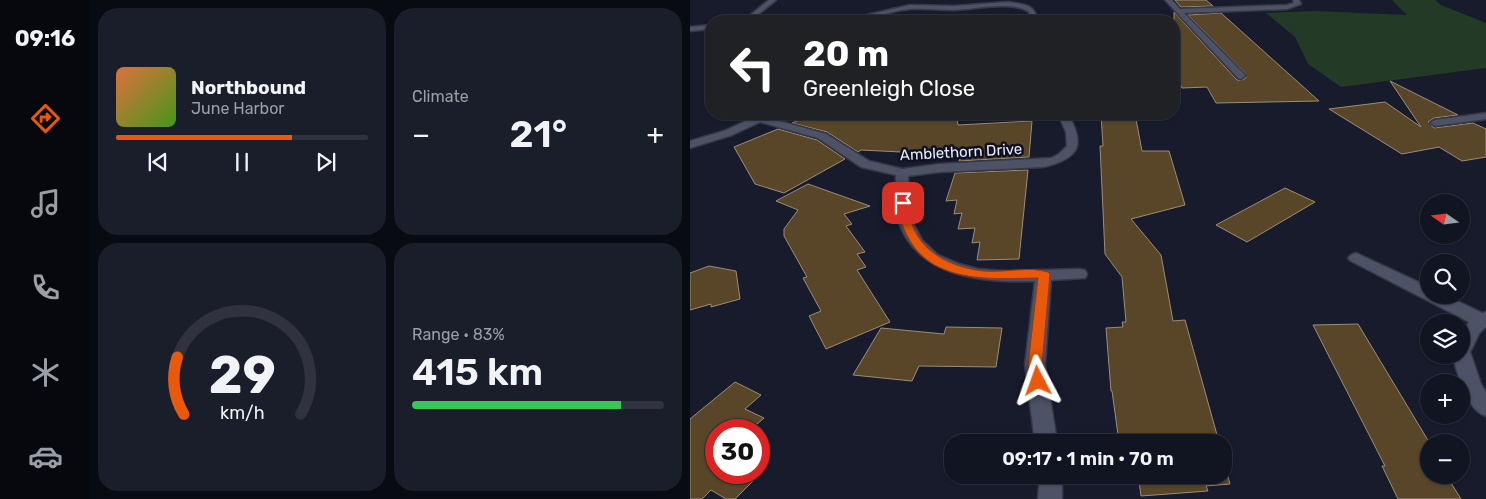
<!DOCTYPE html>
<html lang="en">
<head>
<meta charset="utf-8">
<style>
  body { margin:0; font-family:Rubik,sans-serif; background:#1a1d2a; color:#f1f3f6; height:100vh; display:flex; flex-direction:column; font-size:19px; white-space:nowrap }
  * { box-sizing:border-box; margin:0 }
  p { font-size:16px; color:#9c9ea5 }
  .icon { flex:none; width:28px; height:28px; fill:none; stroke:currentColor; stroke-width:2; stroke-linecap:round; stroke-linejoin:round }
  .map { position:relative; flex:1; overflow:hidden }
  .side { display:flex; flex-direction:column; gap:8px; padding:8px; background:#090b12; width:600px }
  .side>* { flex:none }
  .hud { position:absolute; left:15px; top:15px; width:475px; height:105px; border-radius:20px; box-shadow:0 1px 4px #0004,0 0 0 1px #30333f; background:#202124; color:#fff; overflow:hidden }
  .needle { width:32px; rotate:284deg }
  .controls { position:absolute; left:730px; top:194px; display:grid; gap:10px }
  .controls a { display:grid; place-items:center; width:50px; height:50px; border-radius:50%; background:#111421; box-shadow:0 1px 4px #0004,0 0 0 1px #30333f; font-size:25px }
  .speed { position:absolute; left:15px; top:419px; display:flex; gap:10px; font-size:25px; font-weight:700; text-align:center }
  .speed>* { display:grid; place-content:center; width:65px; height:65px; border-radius:50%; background:#111421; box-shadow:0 1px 4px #0004,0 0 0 1px #30333f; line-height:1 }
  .speed .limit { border:8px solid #d22; background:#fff; color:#111 }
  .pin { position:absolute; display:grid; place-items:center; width:42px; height:42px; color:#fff; margin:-21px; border-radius:10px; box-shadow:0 2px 8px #0006 }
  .me { position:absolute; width:55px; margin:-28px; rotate:356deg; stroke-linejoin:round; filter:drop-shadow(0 0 4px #0008) }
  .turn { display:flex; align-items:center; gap:18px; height:105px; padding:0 15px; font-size:22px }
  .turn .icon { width:65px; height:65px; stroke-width:2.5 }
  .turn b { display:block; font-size:35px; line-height:42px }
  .big { font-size:38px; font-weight:600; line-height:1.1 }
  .side .widget { flex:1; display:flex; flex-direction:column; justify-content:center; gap:8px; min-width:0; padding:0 18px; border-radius:20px; background:#1a1d2a }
  .side .dial { align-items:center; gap:0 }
  .dial svg { height:130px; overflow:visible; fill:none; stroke:#30333f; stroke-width:7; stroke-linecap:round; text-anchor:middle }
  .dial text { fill:#f1f3f6; stroke:none }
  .song { display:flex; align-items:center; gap:15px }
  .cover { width:60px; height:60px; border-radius:8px; background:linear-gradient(135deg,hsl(20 70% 55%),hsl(100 70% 35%)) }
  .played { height:5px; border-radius:2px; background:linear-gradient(90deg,#ea580c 70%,#30333f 70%) }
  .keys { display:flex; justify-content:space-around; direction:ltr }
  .heat { display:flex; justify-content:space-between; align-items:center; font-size:28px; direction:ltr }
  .charge { height:8px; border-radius:4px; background:linear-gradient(90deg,#34c759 83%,#30333f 0) }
  .side .tiles { flex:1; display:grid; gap:8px; grid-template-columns:repeat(2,1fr) }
  .trip { position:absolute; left:254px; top:434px; width:288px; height:50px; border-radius:20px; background:#111421; box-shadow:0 1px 4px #0004,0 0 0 1px #30333f; font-weight:600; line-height:50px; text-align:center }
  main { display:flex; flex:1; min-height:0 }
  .menu { display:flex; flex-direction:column; width:90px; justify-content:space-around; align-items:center; background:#07080d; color:#9c9ea5 }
  .menu .icon { width:35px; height:35px }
  .menu .on { color:#ea580c }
  .menu b { font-size:22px; color:#f1f3f6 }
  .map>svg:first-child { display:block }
  .green { fill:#223a26 }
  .building { fill:#594628; stroke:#9c8d78 }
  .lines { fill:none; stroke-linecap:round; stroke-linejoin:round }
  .minor-casing { stroke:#363846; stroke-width:3 }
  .minor { fill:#4d5267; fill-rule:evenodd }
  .route { fill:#ea580c; stroke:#983908 }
  .labels { text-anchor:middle; stroke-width:5; stroke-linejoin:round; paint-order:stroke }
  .far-street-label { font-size:15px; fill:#e8ebf8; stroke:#0f1122 }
</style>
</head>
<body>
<main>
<nav class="menu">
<b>09:16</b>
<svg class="icon on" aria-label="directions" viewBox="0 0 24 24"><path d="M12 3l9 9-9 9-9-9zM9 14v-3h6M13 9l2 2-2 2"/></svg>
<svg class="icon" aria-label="music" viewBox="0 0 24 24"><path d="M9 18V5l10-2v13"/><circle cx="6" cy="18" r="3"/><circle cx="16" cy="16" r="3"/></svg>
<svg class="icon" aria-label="phone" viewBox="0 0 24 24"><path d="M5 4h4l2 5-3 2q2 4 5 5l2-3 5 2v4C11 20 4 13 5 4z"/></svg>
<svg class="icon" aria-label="climate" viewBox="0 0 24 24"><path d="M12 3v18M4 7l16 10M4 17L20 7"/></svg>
<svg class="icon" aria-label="car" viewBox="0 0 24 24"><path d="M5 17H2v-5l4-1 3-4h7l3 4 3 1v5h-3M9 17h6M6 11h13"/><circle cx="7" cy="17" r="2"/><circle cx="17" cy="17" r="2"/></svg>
</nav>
<section class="side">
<div class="tiles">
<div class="widget">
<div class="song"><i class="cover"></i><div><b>Northbound</b><p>June Harbor</p></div></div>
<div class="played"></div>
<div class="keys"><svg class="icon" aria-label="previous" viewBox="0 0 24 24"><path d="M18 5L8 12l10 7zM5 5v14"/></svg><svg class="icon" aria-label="pause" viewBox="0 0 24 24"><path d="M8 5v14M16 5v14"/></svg><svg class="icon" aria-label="next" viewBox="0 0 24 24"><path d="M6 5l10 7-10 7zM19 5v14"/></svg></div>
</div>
<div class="widget"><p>Climate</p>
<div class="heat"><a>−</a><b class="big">21°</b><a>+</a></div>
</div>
<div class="widget dial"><svg viewBox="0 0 100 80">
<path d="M14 69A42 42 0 1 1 86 69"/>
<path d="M14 69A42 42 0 0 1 10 34" stroke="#ea580c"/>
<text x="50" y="56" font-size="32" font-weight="700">29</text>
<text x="50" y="72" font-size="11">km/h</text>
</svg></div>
<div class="widget"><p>Range · 83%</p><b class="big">415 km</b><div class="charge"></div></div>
</div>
</section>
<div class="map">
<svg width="796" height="499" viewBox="0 0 796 499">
  <rect width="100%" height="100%" fill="#171b2c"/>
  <polygon class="green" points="702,0 745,0 751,5 796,23 796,68 651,87 618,64 605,37 576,13 625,11 717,15"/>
  <g class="building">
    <polygon points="485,0 516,0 523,6 491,7"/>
    <polygon points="484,12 547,80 552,80 556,78 555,73 498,15 531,13 629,101 526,103 517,87 492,88 484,71"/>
    <polygon points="700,81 768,115 744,118 738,122 744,128 783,123 796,129 796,157 772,161 749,147 712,154 639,109 695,102 731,127"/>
    <polygon points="124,114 266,114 268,125 342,121 339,157 269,161 272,152 231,153 171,150 168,152 137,132 102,123"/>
    <polygon points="411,114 445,114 452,151 479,151 495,205 441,219 471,255 483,321 495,320 529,442 429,442 422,391 421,391 416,328 433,327 432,322 436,322 432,277 415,254 410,146 413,146"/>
    <polygon points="88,129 127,140 155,159 94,193 65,184 44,147"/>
    <polygon points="338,170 329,259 287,260 290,242 282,243 285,228 268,229 272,213 264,214 267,200 256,201 265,173"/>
    <polygon points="118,184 180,206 154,214 162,224 156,226 175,252 167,254 176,267 167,270 200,322 136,349 119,316 131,311 113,278 117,277 94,236 94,229 108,210 86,201"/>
    <polygon points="595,188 625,202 557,242 526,225"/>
    <polygon points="19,266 46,271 50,299 21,307 21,304 0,310 0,273"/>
    <polygon points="668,324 739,442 736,442 739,447 739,475 756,475 771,499 708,499 692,466 695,466 623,325"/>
    <polygon points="256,327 312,328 306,367 229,366 222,381 163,375 191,328 254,334"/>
    <polygon points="45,382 71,395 55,409 74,418 60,430 26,430 26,472 48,472 63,481 45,499 36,499 21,490 12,499 0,499 0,419"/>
    <polygon points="532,456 540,484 516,486 518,491 451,496 448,475 532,475"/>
  </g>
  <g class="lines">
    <defs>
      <g id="minor">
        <polygon points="79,0 86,0 60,21 53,21"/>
        <polygon points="475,0 482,0 490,9 597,5 604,3 603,0 609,0 611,4 597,9 494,13 554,74 555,76 551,79 548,78"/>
        <path d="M318,2C334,5 344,3 348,21H341L339,12C322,0 283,10 263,10C249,10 234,8 220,9C197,11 175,23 151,21L220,5L264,6Z"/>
        <polygon points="21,25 21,29 0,31 0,27"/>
        <polygon points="796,113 796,119 745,126 740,123 745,120"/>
        <path d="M71,114H84L79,118L136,134L179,161L212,169L250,164L361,158L369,154L377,146L376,132L368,114H378C396,146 389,158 354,167L250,172L218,176L221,219L232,240L248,255L269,264L288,269L314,271L389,269L395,270L397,274L395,278L361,280L355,365L367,442H345L335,365L345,281C293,283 224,277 207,217C203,204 206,189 206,175L171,167L128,138L70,122L42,135L0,148V141L34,131Z"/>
        <path d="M666,253L739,287V295H755L792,313L796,312V327L790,332L780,352L791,384L796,392V416C776,410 768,373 762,355H771V334L779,322L661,261L658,258L661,255Z"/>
        <polygon points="350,475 372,475 372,499 348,499"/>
      </g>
    </defs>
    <use href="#minor" class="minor-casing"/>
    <use href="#minor" class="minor"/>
  </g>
  <path class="route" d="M213,200L218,203C220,246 253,266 293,271C314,273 338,266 358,272L360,274L352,365L355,381L353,385L348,387L342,385L338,365L348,278C302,279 240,284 217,235C211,224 208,216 208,203Z"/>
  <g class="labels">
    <g class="far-street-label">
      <text transform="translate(271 152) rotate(-3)" y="5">Amblethorn Drive</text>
    </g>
  </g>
</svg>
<div class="controls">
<a><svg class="needle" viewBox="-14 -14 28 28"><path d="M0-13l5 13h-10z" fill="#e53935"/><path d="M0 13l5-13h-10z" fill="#9c9ea5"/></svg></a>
<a><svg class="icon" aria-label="search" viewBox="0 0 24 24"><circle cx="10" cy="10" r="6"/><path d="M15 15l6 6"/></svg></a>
<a><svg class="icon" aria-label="layers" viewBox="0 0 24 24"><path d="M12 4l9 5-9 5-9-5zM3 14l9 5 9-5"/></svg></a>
<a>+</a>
<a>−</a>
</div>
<div class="speed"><div class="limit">30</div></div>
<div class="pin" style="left:213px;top:203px;background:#d93025"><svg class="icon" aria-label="arrive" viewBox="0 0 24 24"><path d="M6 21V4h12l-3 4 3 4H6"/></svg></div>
<svg class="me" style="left:348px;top:381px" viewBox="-20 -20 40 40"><path d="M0-17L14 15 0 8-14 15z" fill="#ea580c" stroke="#fff" stroke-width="4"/></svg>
<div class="trip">09:17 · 1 min · 70 m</div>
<div class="hud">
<div class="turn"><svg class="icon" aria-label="left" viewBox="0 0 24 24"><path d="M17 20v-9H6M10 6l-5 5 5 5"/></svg><div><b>20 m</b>Greenleigh Close</div></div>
</div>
</div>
</main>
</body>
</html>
